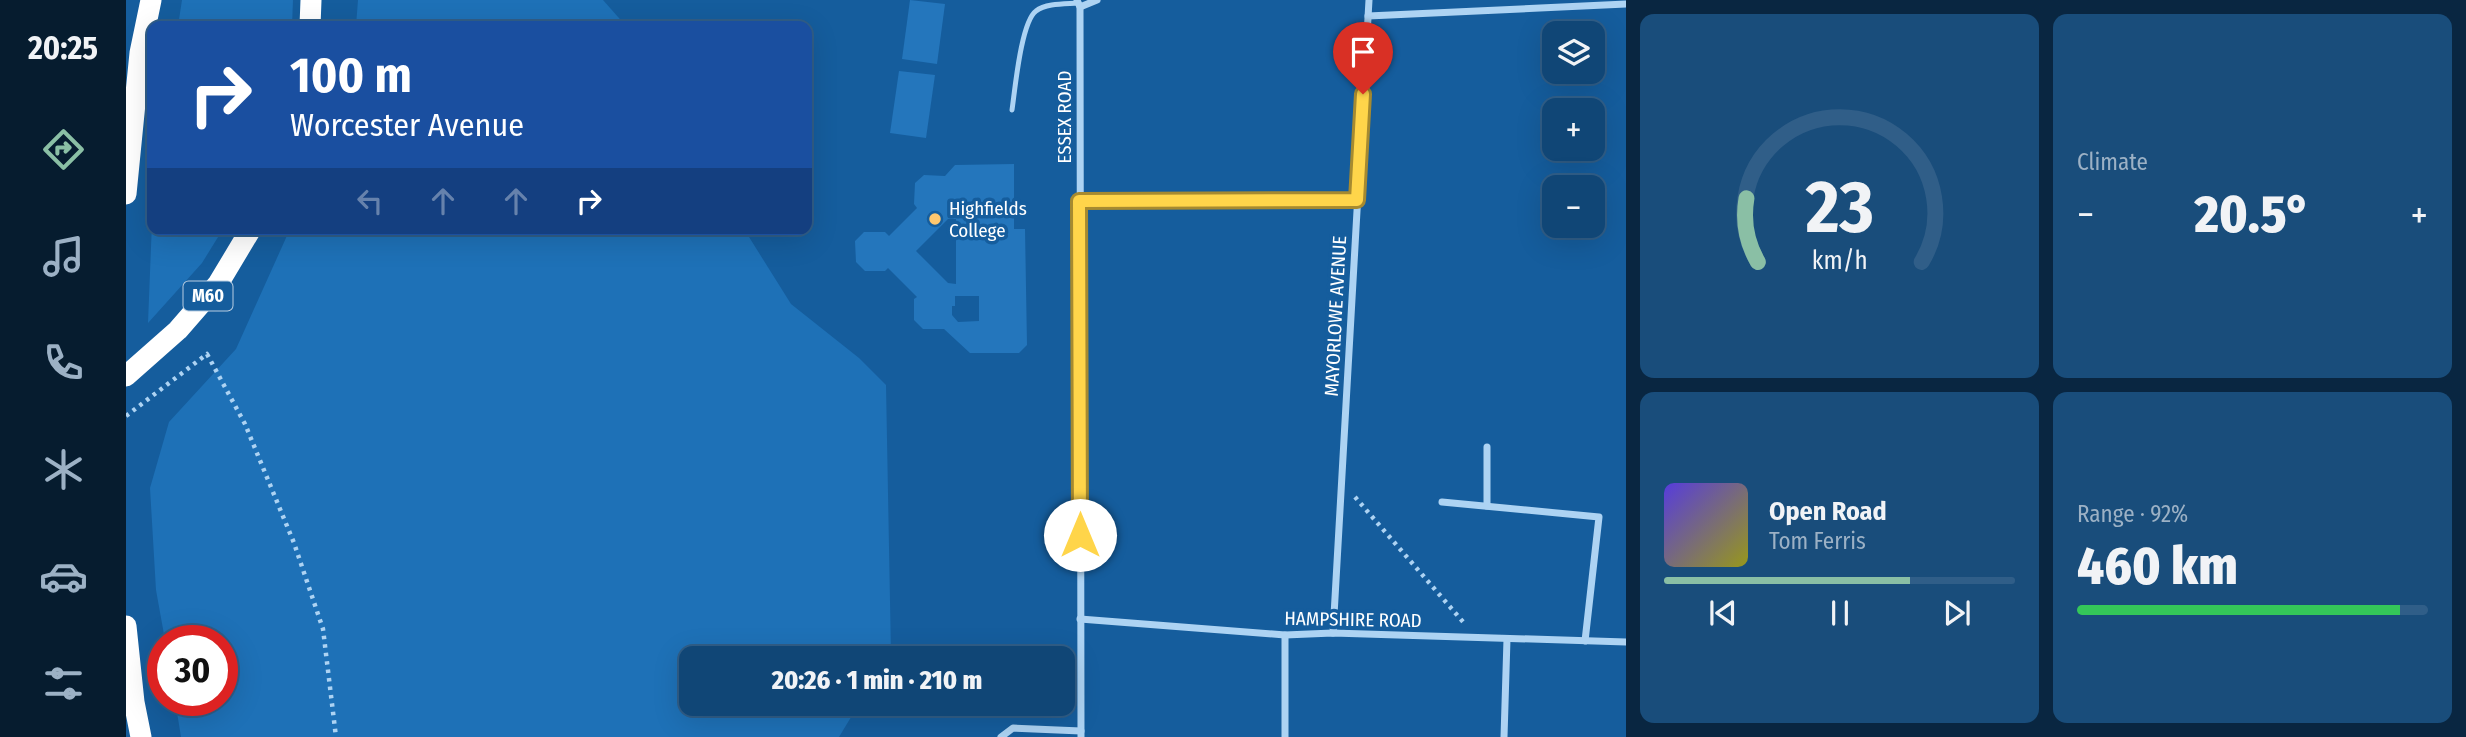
<!DOCTYPE html>
<html lang="en">
<head>
<meta charset="utf-8">
<style>
  body { margin:0; font-family:"Fira Sans Condensed",sans-serif; background:#194d7b; color:#f1f3f6; height:100vh; display:flex; flex-direction:column; font-size:26px; white-space:nowrap }
  * { box-sizing:border-box; margin:0 }
  p { font-size:23px; color:#9cb1c5 }
  .icon { flex:none; width:38px; height:38px; fill:none; stroke:currentColor; stroke-width:2; stroke-linecap:round; stroke-linejoin:round }
  .map { position:relative; flex:1; overflow:hidden }
  .drawer { display:flex; flex-direction:column; gap:14px; padding:14px; background:#092641; width:840px }
  .drawer>* { flex:none }
  .guide { position:absolute; left:21px; top:21px; width:665px; height:214px; border-radius:14px; box-shadow:0 7px 28px #0002,0 0 0 2px #305e88; background:#1a4fa0; color:#fff; overflow:hidden }
  .controls { position:absolute; left:1416px; top:21px; display:grid; gap:14px }
  .controls a { display:grid; place-items:center; width:63px; height:63px; border-radius:14px; background:#104676; box-shadow:0 7px 28px #0002,0 0 0 2px #305e88; font-size:35px }
  .speed { position:absolute; left:21px; top:625px; display:flex; gap:14px; font-size:35px; font-weight:700; text-align:center }
  .speed>* { display:grid; place-content:center; width:91px; height:91px; border-radius:50%; background:#104676; box-shadow:0 7px 28px #0002,0 0 0 2px #305e88; line-height:1 }
  .speed .limit { border:10px solid #d22; background:#fff; color:#111 }
  .pin { position:absolute; display:grid; place-items:center; width:60px; height:60px; color:#fff; margin:-72px -30px; border-radius:50% 50% 50% 0; rotate:-45deg; box-shadow:0 0 7px #0007 }
  .pin .icon { rotate:45deg }
  .me { position:absolute; width:77px; margin:-38px; rotate:0deg; stroke-linejoin:round; filter:drop-shadow(0 0 5px #0008) }
  .turn { display:flex; align-items:center; gap:24px; height:147px; padding:0 28px; font-size:32px }
  .turn .icon { width:91px; height:91px; stroke-width:2.5 }
  .turn b { display:block; font-size:49px; line-height:60px }
  .lanes { display:flex; align-items:center; height:66px; padding:0 28px; background:#0003; justify-content:center; gap:35px; direction:ltr }
  .lanes .off { opacity:.35 }
  .big { font-size:52px; font-weight:800; line-height:1.1 }
  .drawer .tile { flex:1; display:flex; flex-direction:column; justify-content:center; gap:10px; min-width:0; padding:0 24px; border-radius:14px; background:#194d7b }
  .drawer .dial { align-items:center; gap:0 }
  .dial svg { height:182px; overflow:visible; fill:none; stroke:#305e88; stroke-width:7; stroke-linecap:round; text-anchor:middle }
  .dial text { fill:#f1f3f6; stroke:none }
  .song { display:flex; align-items:center; gap:21px }
  .cover { width:84px; height:84px; border-radius:10px; background:linear-gradient(135deg,hsl(250 70% 55%),hsl(60 70% 35%)) }
  .played { height:7px; border-radius:4px; background:linear-gradient(90deg,#8abfa5 70%,#305e88 70%) }
  .keys { display:flex; justify-content:space-around; direction:ltr }
  .heat { display:flex; justify-content:space-between; align-items:center; font-size:38px; direction:ltr }
  .charge { height:10px; border-radius:5px; background:linear-gradient(90deg,#34c759 92%,#305e88 0) }
  .drawer .tiles { flex:1; display:grid; gap:14px; grid-template-columns:repeat(2,1fr) }
  .trip { position:absolute; left:553px; top:646px; width:396px; height:70px; border-radius:14px; background:#104676; box-shadow:0 7px 28px #0002,0 0 0 2px #305e88; font-weight:800; line-height:70px; text-align:center }
  main { display:flex; flex:1; min-height:0 }
  .dock { display:flex; flex-direction:column; width:126px; justify-content:space-around; align-items:center; background:#061c2f; color:#9cb1c5 }
  .dock .icon { width:49px; height:49px }
  .dock .current { color:#8abfa5 }
  .dock b { font-size:32px; color:#f1f3f6 }
  .map>svg:first-child { display:block }
  .green { fill:#1e71b7 }
  .building { fill:#2476bc; fill-rule:evenodd }
  .lines { fill:none; stroke-linecap:round; stroke-linejoin:round }
  .path { stroke:#add3f3; stroke-width:4.5; stroke-dasharray:3.5 5; stroke-linecap:butt }
  .service { stroke:#add3f3; stroke-width:5 }
  .minor { stroke:#add3f3; stroke-width:7 }
  .motorway { stroke:#fff; stroke-width:21 }
  .route-casing { stroke:#a68a30; stroke-width:18 }
  .route { stroke:#ffd54a; stroke-width:12 }
  .poi-dot { fill:#ffc86f; stroke:#155d9d; stroke-width:2.5 }
  .labels { text-anchor:middle; stroke-width:7; stroke-linejoin:round; paint-order:stroke }
  .shield { fill:#155d9d; stroke:#b9cee2; stroke-width:2 }
  .shield-label { font-size:18px; font-weight:bold; fill:#fff }
  .street-label { font-size:19px; fill:#fff; stroke:#155d9d }
  .poi-label { font-size:19px; fill:#fff; stroke:#155d9d; text-anchor:start }
</style>
</head>
<body>
<main>
<nav class="dock">
<b>20:25</b>
<svg class="icon current" aria-label="directions" viewBox="0 0 24 24"><path d="M12 3l9 9-9 9-9-9zM9 14v-3h6M13 9l2 2-2 2"/></svg>
<svg class="icon" aria-label="music" viewBox="0 0 24 24"><path d="M9 18V5l10-2v13"/><circle cx="6" cy="18" r="3"/><circle cx="16" cy="16" r="3"/></svg>
<svg class="icon" aria-label="phone" viewBox="0 0 24 24"><path d="M5 4h4l2 5-3 2q2 4 5 5l2-3 5 2v4C11 20 4 13 5 4z"/></svg>
<svg class="icon" aria-label="climate" viewBox="0 0 24 24"><path d="M12 3v18M4 7l16 10M4 17L20 7"/></svg>
<svg class="icon" aria-label="car" viewBox="0 0 24 24"><path d="M5 17H2v-5l4-1 3-4h7l3 4 3 1v5h-3M9 17h6M6 11h13"/><circle cx="7" cy="17" r="2"/><circle cx="17" cy="17" r="2"/></svg>
<svg class="icon" aria-label="filters" viewBox="0 0 24 24"><path d="M4 7h16M4 17h16"/><circle cx="9" cy="7" r="2"/><circle cx="15" cy="17" r="2"/></svg>
</nav>
<div class="map">
<svg width="1500" height="737" viewBox="0 0 1500 737">
  <rect width="100%" height="100%" fill="#155d9d"/>
  <g class="green">
    <polygon points="56,0 167,0 166,26 52,26"/>
    <polygon points="232,0 477,0 500,26 230,26"/>
    <polygon points="26,222 26,229 97,229 76,263 22,323"/>
    <polygon points="164,229 618,229 665,304 733,358 760,385 765,655 763,658 565,658 565,704 733,704 713,737 55,737 49,700 96,700 96,640 39,640 30,590 24,488 43,422 110,349"/>
  </g>
  <g class="building">
    <polygon points="784,0 819,4 811,64 776,59"/>
    <polygon points="773,71 809,75 800,138 764,133"/>
    <path d="M888,164V229H899L901,345L893,353H844L818,329H797L788,320V299L791,297L762,268L759,271H739L730,262L729,241L738,232H759L763,236L791,208L788,204L789,183L798,175L819,176L829,165ZM822,219H830V284L822,283L790,251ZM829,296H853V321L832,322L826,315V306H829Z"/>
  </g>
  <g class="lines">
    <g class="path">
      <polyline points="0,416 81,354 119,424 168,543 197,629 210,737"/>
      <polyline points="1229,497 1338,623"/>
    </g>
    <path class="service" d="M886,110C889,90 895,22 910,11C920,3 940,4 952,3"/>
    <g class="minor">
      <polyline points="951,0 954,7 955,737"/>
      <polyline points="954,7 971,0"/>
      <polyline points="1242,16 1500,4"/>
      <polyline points="953,201 1231,200"/>
      <polyline points="1316,502 1473,517 1459,641"/>
      <polyline points="1361,506 1361,447"/>
      <polyline points="954,619 1159,635 1207,633 1500,642"/>
      <polyline points="1207,633 1243,0"/>
      <polyline points="875,737 887,728 955,731"/>
      <polyline points="1159,737 1159,635"/>
      <polyline points="1378,737 1381,639"/>
    </g>
    <g class="motorway">
      <polyline points="184,26 185,0"/>
      <polyline points="0,194 14,53 25,0"/>
      <polyline points="0,376 52,330 92,284 125,229"/>
      <polyline points="0,626 8,702 15,737"/>
    </g>
  </g>
  <g class="lines">
    <defs>
      <polyline id="route" points="954,535 953,201 1231,200 1237,94"/>
    </defs>
    <use href="#route" class="route-casing"/>
    <use href="#route" class="route"/>
  </g>
  <circle class="poi-dot" cx="809" cy="219" r="7"/>
  <g class="labels">
    <rect class="shield" x="57.5" y="281.5" width="49" height="29" rx="5"/>
    <g class="shield-label">
      <text x="82" y="302">M60</text>
    </g>
    <g class="street-label">
      <text transform="translate(938 117) rotate(-90)" y="7">ESSEX ROAD</text>
      <text transform="translate(1209 316) rotate(-87)" y="7">MAYORLOWE AVENUE</text>
      <text transform="translate(1227 619) rotate(1)" y="7">HAMPSHIRE ROAD</text>
    </g>
    <g class="poi-label">
      <text x="823" y="215">Highfields<tspan x="823" dy="22">College</tspan></text>
    </g>
  </g>
</svg>
<div class="controls">
<a><svg class="icon" aria-label="layers" viewBox="0 0 24 24"><path d="M12 4l9 5-9 5-9-5zM3 14l9 5 9-5"/></svg></a>
<a>+</a>
<a>−</a>
</div>
<div class="speed"><div class="limit">30</div></div>
<div class="pin" style="left:1237px;top:94px;background:#d93025"><svg class="icon" aria-label="arrive" viewBox="0 0 24 24"><path d="M6 21V4h12l-3 4 3 4H6"/></svg></div>
<svg class="me" style="left:954px;top:535px" viewBox="-20 -20 40 40"><circle r="19" fill="#fff"/><path d="M0-13L10 11 0 6-10 11z" fill="#ffd54a"/></svg>
<div class="trip">20:26 · 1 min · 210 m</div>
<div class="guide">
<div class="turn"><svg class="icon" aria-label="right" viewBox="0 0 24 24"><path d="M7 20v-9h11M14 6l5 5-5 5"/></svg><div><b>100 m</b>Worcester Avenue</div></div>
<div class="lanes"><svg class="icon off" aria-label="left" viewBox="0 0 24 24"><path d="M17 20v-9H6M10 6l-5 5 5 5"/></svg><svg class="icon off" aria-label="ahead" viewBox="0 0 24 24"><path d="M12 20V5M6 11l6-6 6 6"/></svg><svg class="icon off" aria-label="ahead" viewBox="0 0 24 24"><path d="M12 20V5M6 11l6-6 6 6"/></svg><svg class="icon" aria-label="right" viewBox="0 0 24 24"><path d="M7 20v-9h11M14 6l5 5-5 5"/></svg></div>
</div>
</div>
<section class="drawer">
<div class="tiles">
<div class="tile dial"><svg viewBox="0 0 100 80">
<path d="M14 69A42 42 0 1 1 86 69"/>
<path d="M14 69A42 42 0 0 1 9 41" stroke="#8abfa5"/>
<text x="50" y="56" font-size="32" font-weight="700">23</text>
<text x="50" y="72" font-size="11">km/h</text>
</svg></div>
<div class="tile"><p>Climate</p>
<div class="heat"><a>−</a><b class="big">20.5°</b><a>+</a></div>
</div>
<div class="tile">
<div class="song"><i class="cover"></i><div><b>Open Road</b><p>Tom Ferris</p></div></div>
<div class="played"></div>
<div class="keys"><svg class="icon" aria-label="previous" viewBox="0 0 24 24"><path d="M18 5L8 12l10 7zM5 5v14"/></svg><svg class="icon" aria-label="pause" viewBox="0 0 24 24"><path d="M8 5v14M16 5v14"/></svg><svg class="icon" aria-label="next" viewBox="0 0 24 24"><path d="M6 5l10 7-10 7zM19 5v14"/></svg></div>
</div>
<div class="tile"><p>Range · 92%</p><b class="big">460 km</b><div class="charge"></div></div>
</div>
</section>
</main>
</body>
</html>
